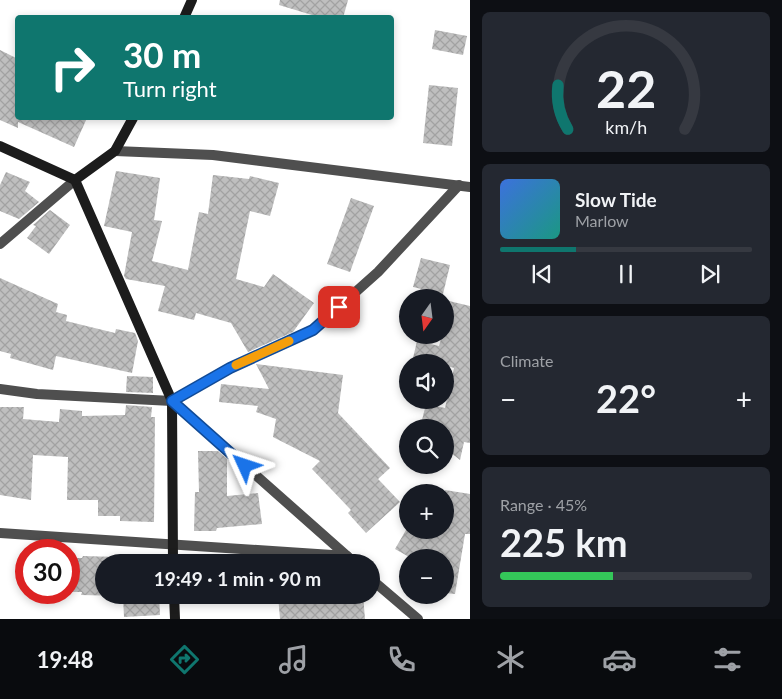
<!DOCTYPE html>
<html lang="en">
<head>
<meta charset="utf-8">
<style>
  body { margin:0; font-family:Lato,sans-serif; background:#242831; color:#f1f3f6; height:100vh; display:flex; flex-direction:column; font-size:19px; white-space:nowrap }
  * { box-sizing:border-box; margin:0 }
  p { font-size:16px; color:#9ea1a6 }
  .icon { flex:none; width:28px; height:28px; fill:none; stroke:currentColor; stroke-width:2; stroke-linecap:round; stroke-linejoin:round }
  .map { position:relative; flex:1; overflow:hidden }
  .panel { display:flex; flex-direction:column; gap:12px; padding:12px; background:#0d0f14; width:312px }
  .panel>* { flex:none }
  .banner { position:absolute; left:15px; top:15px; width:379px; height:105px; border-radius:5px; box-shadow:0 2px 8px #0003; background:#0f766e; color:#fff; overflow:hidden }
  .needle { width:32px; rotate:194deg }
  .buttons { position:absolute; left:399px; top:289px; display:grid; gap:10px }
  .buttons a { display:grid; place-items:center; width:55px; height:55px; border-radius:50%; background:#171b24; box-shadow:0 2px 8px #0003; font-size:25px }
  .speed { position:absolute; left:15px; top:539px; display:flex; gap:10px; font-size:25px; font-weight:700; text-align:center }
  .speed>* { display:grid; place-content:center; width:65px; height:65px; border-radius:50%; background:#171b24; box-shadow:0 2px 8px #0003; line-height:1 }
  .speed .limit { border:8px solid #d22; background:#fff; color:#111 }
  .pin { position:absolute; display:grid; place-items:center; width:42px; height:42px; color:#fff; margin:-21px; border-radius:10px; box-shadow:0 2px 8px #0006 }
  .me { position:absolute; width:55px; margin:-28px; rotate:312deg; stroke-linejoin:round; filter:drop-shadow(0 0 4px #0008) }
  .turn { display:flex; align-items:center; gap:18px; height:105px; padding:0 25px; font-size:22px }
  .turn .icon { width:65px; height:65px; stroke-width:2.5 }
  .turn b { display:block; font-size:35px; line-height:42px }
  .big { font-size:38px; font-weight:700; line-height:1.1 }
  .panel .tile { flex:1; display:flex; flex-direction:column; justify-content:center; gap:8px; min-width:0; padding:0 18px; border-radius:8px; background:#242831 }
  .panel .dial { align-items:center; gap:0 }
  .dial svg { height:130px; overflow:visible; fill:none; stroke:#363941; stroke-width:7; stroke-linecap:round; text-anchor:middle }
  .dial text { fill:#f1f3f6; stroke:none }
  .song { display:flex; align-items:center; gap:15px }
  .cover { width:60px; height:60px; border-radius:8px; background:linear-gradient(135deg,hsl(220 70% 55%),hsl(170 70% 35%)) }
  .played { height:5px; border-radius:2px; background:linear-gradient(90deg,#0f766e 30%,#363941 30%) }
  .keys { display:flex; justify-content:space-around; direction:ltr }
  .heat { display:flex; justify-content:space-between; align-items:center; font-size:28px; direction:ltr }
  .charge { height:8px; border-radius:4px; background:linear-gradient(90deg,#34c759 45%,#363941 0) }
  .trip { position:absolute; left:95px; top:554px; width:285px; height:50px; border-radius:25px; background:#171b24; box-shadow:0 2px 8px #0003; font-weight:700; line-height:50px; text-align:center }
  .dock { display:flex; height:80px; justify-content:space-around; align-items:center; background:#090b0e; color:#9ea1a6 }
  .dock .icon { width:35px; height:35px }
  .dock .active { color:#0f766e }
  .dock b { font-size:22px; color:#f1f3f6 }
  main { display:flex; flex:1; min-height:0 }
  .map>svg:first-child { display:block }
  .building { fill:url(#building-cross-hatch) }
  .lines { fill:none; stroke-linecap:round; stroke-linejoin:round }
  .street { stroke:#4f4f4f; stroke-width:10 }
  .secondary { stroke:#1c1c1c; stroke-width:10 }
  .route-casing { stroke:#114b97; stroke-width:12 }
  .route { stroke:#1a73e8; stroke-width:9 }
  .slow { stroke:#f59e0b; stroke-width:9 }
</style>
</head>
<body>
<main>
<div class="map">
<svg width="470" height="619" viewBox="0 0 470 619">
  <defs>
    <pattern id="building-cross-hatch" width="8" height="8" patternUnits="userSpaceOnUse" patternTransform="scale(1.25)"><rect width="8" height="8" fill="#bfbfbf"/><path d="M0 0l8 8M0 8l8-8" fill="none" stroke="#a2a2a2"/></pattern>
  </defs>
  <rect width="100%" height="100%" fill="#fff"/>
  <g class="building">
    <polygon points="280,0 348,0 343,18 322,18 279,5"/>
    <polygon points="435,30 467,36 463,55 432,49"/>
    <polygon points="0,50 18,59 18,118 87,118 74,147 18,122 18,128 0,120"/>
    <polygon points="429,85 458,88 452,146 423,143"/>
    <polygon points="116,171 160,178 154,220 162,221 152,261 188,270 199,212 208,214 213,175 249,179 250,176 279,183 270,216 250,211 236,279 264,287 273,274 314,303 293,332 248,352 231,323 196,313 194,320 158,311 165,286 126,279 124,276 132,232 104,226"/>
    <polygon points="6,172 30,182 25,191 39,202 19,219 0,211 0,185"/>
    <polygon points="351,198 374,206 350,272 327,264"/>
    <polygon points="50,210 70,225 49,254 27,238 36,226 33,225"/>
    <polygon points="421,258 450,265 443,294 413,287"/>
    <polygon points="0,278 58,304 56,312 67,315 66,321 115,333 116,329 135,333 138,341 132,373 56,356 53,370 10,358 11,354 0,351"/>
    <polygon points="449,301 470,306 470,443 464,442 460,460 445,448 445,428 420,428 426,404 445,408 454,368 445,365 445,362 413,358 417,341 439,346 442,335 445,335 445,320"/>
    <polygon points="256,364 343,375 338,413 390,468 378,479 400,502 366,533 348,513 351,510 312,469 320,461 273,437 276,419 256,412 258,406 219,402 221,384 269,389"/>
    <polygon points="127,376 153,377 153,393 126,392"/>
    <polygon points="126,405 152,407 151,417 155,417 154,522 120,521 120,516 98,516 98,500 67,500 68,457 33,455 31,500 0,495 0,407 24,407 23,419 59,422 60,409 82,411 82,416 125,415"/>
    <polygon points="198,451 218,451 227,459 227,496 258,493 262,524 217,528 216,531 194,531 195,492 199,492"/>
    <polygon points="445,490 470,494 470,534 465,534 455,594 445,593 445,558 411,558 395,549 406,530 445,530"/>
    <polygon points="83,556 118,557 118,561 156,559 157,562 104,562 104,595 159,595 160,615 124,617 123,596 81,595 82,592 69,592 69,558 82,558"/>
    <polygon points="278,595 363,595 365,619 280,619"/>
  </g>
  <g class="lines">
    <g class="street">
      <polyline points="115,151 213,155 470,187"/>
      <polyline points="0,244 75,180"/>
      <polyline points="0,389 37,394 172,401 230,368 313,330 378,272 459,185"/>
      <polyline points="172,401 347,556"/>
      <polyline points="0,533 347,556 354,562"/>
      <polyline points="371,579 418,619"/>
    </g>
    <g class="secondary">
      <polyline points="184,18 192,0"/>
      <polyline points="0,146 75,180 172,401 173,562"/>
      <polyline points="75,180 115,151 133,118"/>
      <polyline points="174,595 175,619"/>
    </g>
  </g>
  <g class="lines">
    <defs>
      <polyline id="route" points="245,466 172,401 230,368 313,330 339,307"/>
    </defs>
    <use href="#route" class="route-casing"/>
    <use href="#route" class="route"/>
    <polyline class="slow" points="236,365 289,341"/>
  </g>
</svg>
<div class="buttons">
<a><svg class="needle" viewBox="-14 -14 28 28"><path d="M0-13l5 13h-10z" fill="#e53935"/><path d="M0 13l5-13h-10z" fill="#9ea1a6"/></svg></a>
<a><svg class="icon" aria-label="sound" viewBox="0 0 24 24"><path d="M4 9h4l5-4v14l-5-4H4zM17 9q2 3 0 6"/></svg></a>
<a><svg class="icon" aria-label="search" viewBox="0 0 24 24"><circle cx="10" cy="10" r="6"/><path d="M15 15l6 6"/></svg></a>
<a>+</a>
<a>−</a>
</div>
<div class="speed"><div class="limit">30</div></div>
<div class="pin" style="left:339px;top:307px;background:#d93025"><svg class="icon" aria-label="arrive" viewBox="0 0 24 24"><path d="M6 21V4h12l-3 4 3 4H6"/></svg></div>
<svg class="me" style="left:245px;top:466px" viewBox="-20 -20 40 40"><path d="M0-17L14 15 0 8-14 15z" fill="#1a73e8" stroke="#fff" stroke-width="4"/></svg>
<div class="trip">19:49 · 1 min · 90 m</div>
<div class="banner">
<div class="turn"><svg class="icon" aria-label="right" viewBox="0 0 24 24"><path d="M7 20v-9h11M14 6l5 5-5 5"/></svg><div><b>30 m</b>Turn right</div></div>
</div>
</div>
<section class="panel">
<div class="tile dial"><svg viewBox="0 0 100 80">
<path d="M14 69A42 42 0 1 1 86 69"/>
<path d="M14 69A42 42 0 0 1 8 42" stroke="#0f766e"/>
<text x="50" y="56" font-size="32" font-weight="700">22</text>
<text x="50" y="72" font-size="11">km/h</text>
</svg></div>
<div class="tile">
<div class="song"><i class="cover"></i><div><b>Slow Tide</b><p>Marlow</p></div></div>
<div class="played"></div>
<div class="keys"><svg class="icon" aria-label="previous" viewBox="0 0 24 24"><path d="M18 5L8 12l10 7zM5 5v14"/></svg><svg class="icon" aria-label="pause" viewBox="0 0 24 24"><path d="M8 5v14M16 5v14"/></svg><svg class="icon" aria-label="next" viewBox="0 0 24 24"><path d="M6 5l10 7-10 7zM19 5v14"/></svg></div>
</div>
<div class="tile"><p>Climate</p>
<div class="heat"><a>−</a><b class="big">22°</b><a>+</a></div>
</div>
<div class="tile"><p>Range · 45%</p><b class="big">225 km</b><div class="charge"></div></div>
</section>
</main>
<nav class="dock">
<b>19:48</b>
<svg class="icon active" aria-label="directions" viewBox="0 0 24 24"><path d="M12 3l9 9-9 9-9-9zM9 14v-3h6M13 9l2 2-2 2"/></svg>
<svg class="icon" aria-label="music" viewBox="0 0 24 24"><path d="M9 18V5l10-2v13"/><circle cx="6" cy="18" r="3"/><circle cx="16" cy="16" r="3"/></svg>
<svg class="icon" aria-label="phone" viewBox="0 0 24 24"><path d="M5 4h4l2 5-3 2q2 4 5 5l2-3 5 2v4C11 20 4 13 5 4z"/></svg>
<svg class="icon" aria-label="climate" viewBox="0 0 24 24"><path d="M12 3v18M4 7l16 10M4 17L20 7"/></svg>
<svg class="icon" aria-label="car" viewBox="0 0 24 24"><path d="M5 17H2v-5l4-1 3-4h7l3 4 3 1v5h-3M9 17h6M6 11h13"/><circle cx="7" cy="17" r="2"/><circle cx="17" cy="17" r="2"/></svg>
<svg class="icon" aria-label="filters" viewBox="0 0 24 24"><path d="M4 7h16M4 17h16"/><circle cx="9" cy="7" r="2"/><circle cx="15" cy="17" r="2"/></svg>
</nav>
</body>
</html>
